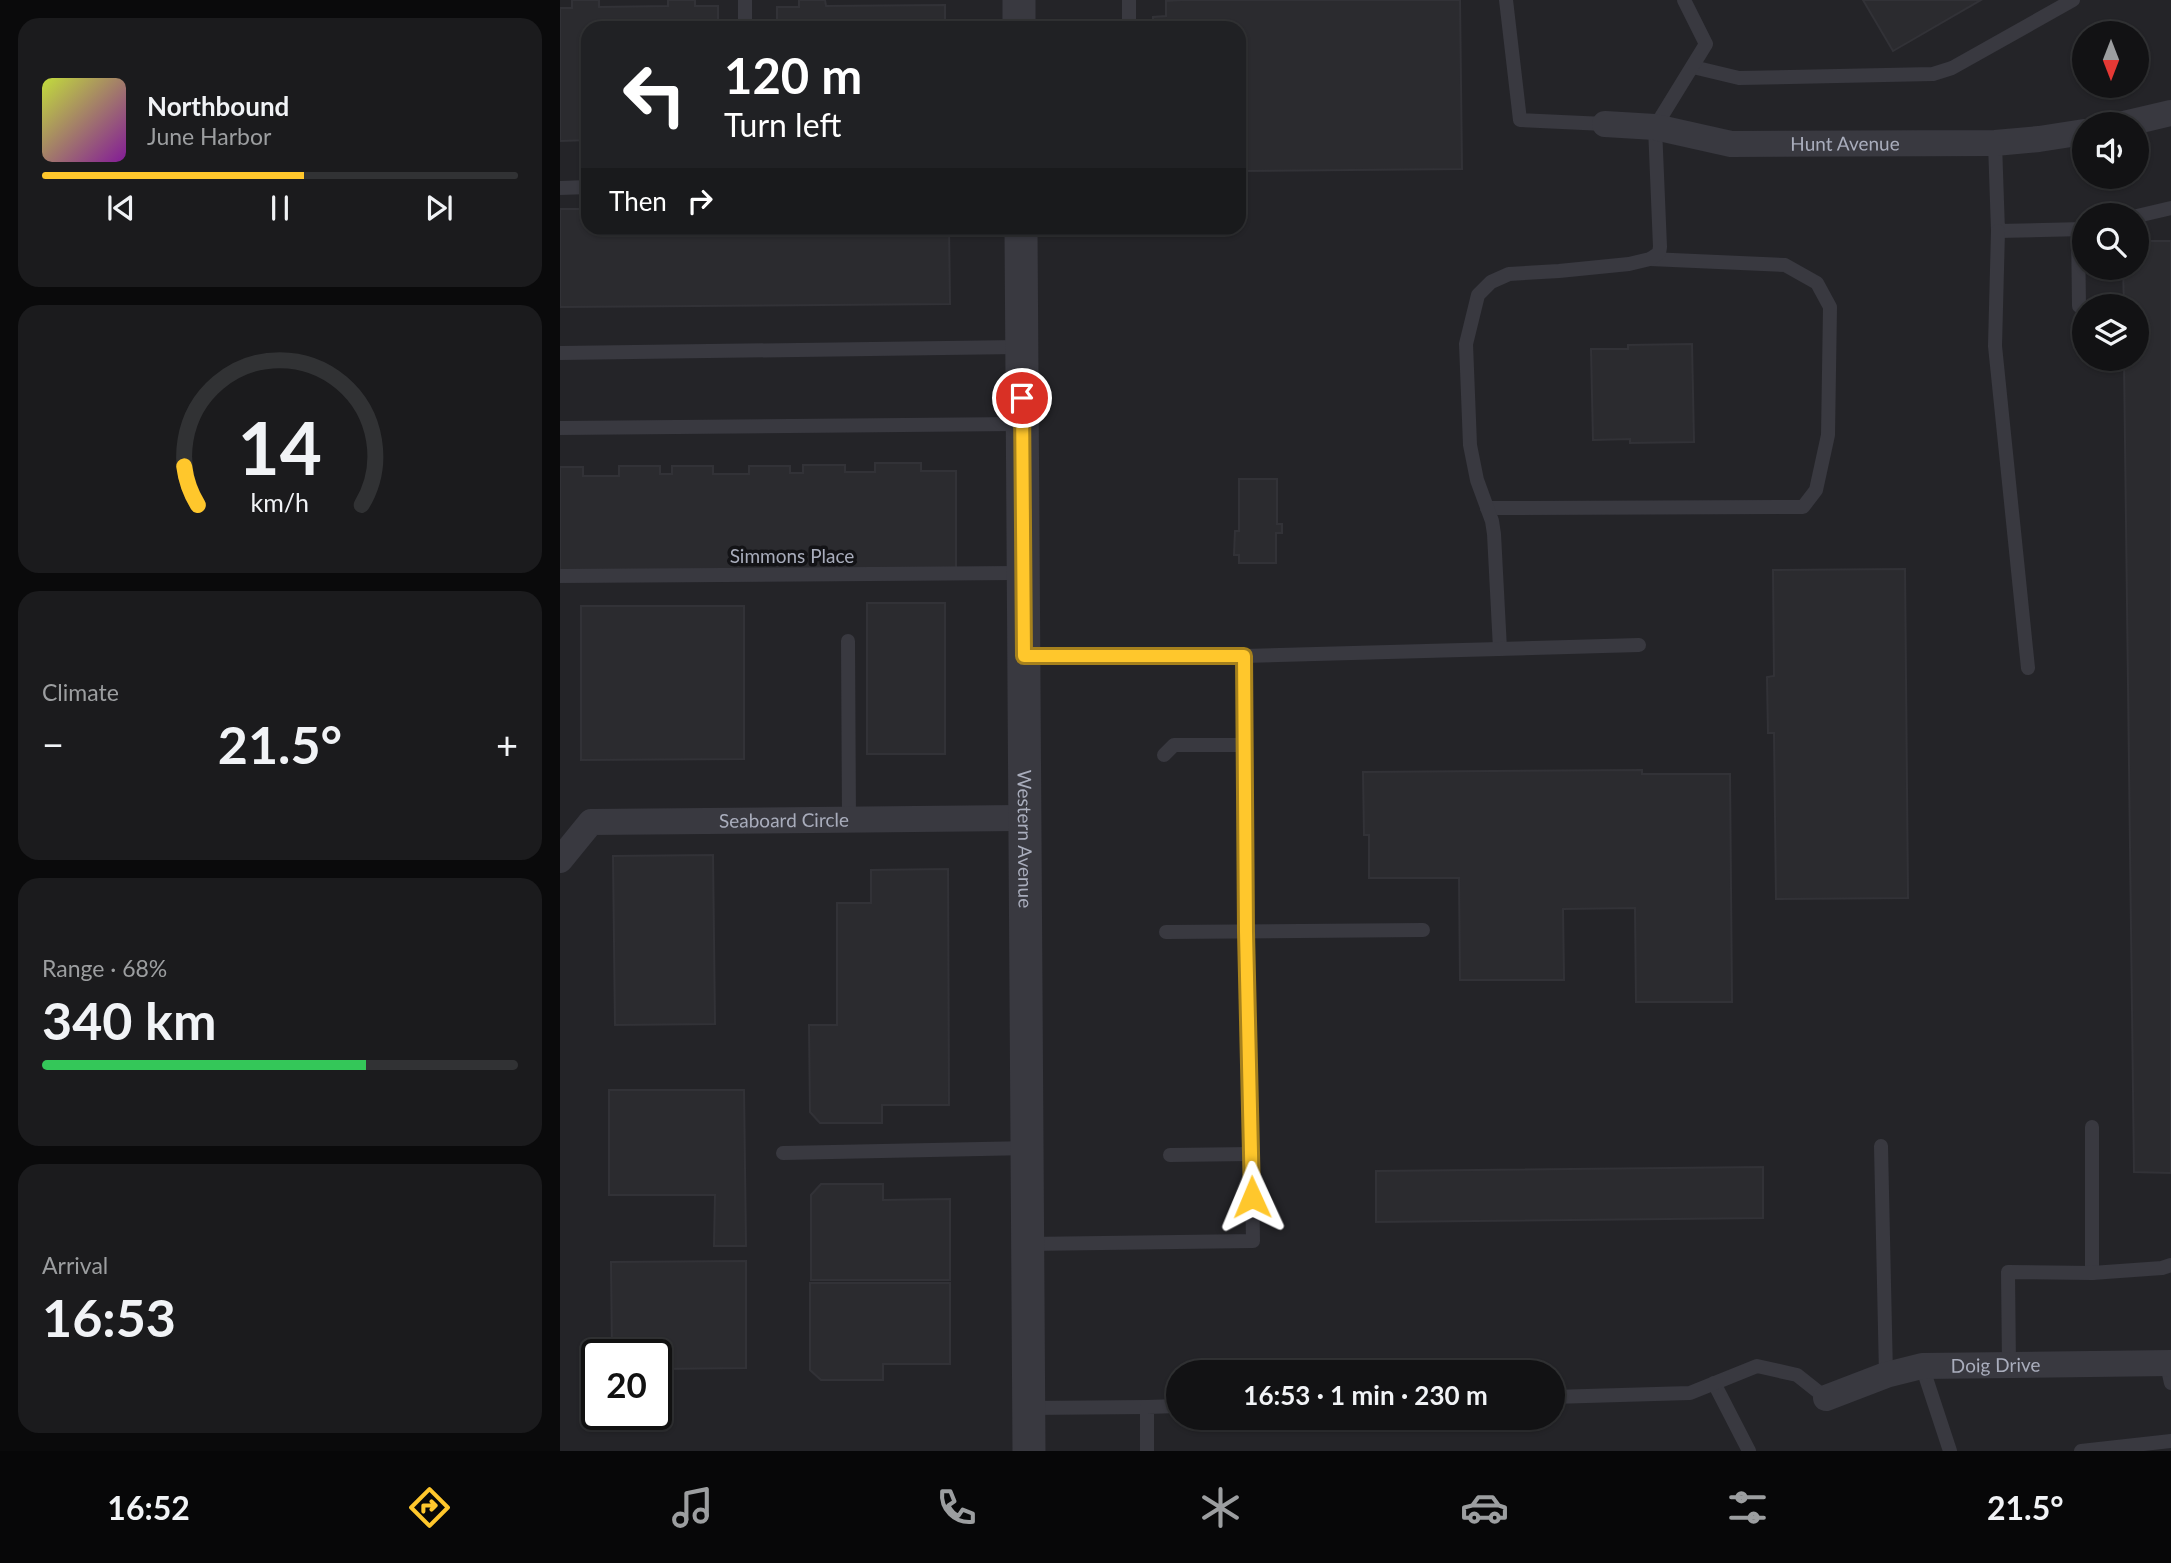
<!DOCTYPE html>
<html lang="en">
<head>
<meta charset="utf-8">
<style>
  body { margin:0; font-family:Lato,sans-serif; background:#1b1b1d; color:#f1f3f6; height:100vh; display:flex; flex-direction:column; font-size:26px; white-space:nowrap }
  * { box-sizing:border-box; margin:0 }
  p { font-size:23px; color:#9c9ea0 }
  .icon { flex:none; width:38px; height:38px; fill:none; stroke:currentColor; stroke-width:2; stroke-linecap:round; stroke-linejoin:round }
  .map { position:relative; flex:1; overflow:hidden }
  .sheet { display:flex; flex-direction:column; gap:18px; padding:18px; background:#0a0a0b; width:560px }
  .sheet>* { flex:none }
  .guide { position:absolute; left:21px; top:21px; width:665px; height:214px; border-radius:21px; box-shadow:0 2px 5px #0004,0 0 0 2px #313234; background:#202124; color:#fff; overflow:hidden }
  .needle { width:46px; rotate:180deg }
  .controls { position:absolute; left:1512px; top:21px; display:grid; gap:14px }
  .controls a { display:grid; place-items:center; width:77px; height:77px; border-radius:50%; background:#121214; box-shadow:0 2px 5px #0004,0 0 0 2px #313234; font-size:35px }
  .speed { position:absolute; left:21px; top:1339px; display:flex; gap:14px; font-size:35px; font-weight:700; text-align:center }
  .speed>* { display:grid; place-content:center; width:91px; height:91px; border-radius:50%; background:#121214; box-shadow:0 2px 5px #0004,0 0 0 2px #313234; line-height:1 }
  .speed .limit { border:4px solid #111; border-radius:10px; background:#fff; color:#111 }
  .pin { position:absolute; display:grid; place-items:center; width:60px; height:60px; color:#fff; margin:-30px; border:4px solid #fff; border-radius:50%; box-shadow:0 2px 7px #0007 }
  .me { position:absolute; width:77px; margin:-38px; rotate:359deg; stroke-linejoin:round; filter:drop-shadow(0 0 5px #0008) }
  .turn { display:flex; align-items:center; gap:24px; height:147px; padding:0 28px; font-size:32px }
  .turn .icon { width:91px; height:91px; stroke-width:2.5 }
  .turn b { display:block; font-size:49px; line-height:60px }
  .then { display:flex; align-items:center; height:66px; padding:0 28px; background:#0003; gap:14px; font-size:26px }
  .big { font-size:52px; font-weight:700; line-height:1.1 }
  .sheet .card { flex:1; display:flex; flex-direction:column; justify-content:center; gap:10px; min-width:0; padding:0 24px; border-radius:21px; background:#1b1b1d }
  .sheet .dial { align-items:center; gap:0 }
  .dial svg { height:182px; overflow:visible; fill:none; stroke:#313234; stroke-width:7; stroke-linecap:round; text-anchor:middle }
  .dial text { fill:#f1f3f6; stroke:none }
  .song { display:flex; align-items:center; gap:21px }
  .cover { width:84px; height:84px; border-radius:10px; background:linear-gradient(135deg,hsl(70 70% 55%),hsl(290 70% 35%)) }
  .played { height:7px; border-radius:4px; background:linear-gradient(90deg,#ffc72c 55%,#313234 55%) }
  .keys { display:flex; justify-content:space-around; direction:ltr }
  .heat { display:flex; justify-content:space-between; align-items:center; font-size:38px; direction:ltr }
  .charge { height:10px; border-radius:5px; background:linear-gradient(90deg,#34c759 68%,#313234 0) }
  .trip { position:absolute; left:606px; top:1360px; width:399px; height:70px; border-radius:35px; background:#121214; box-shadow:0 2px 5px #0004,0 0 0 2px #313234; font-weight:700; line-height:70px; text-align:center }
  .tabs { display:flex; height:112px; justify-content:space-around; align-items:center; background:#070708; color:#9c9ea0 }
  .tabs .icon { width:49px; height:49px }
  .tabs .on { color:#ffc72c }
  .tabs b { font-size:32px; color:#f1f3f6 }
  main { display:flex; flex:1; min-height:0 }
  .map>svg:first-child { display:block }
  .built { fill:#242428; fill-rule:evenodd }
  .building { fill:#2b2b2f; stroke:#323237; stroke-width:2 }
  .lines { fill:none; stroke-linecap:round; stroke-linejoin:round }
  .service { stroke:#393940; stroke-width:14 }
  .minor { stroke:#393940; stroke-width:26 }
  .tertiary { stroke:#393940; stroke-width:33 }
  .route-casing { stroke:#a6811d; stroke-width:18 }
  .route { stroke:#ffc72c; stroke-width:12 }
  .labels { text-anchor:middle; stroke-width:7; stroke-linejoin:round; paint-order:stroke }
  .street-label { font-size:19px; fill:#a9adbc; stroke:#131316 }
</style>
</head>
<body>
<main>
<section class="sheet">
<div class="card">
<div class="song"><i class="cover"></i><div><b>Northbound</b><p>June Harbor</p></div></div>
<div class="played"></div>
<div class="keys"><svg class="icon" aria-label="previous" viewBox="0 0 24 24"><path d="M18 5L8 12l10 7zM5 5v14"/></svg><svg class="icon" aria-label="pause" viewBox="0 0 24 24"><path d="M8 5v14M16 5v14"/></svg><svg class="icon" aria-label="next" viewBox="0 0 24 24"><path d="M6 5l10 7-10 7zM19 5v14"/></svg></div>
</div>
<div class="card dial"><svg viewBox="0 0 100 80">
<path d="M14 69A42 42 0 1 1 86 69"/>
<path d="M14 69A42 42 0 0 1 8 52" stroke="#ffc72c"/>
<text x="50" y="56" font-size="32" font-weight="700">14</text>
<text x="50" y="72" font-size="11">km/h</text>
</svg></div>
<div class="card"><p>Climate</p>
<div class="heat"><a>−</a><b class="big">21.5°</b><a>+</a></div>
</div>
<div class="card"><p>Range · 68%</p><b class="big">340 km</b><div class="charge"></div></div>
<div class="card"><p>Arrival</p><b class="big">16:53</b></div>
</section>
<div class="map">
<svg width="1611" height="1451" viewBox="0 0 1611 1451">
  <rect width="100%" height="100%" fill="#18181b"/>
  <path class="built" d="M0,0H1611V1451H0ZM28,28H679V228H28ZM1524,33H1577V86H1524ZM1524,124H1577V177H1524ZM1524,215H1577V268H1524ZM1524,306H1577V359H1524ZM37,1354H96V1414H37ZM618,1372H992V1418H618Z"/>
  <g class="building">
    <polygon points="12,0 39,0 39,7 108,6 108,0 135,0 135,6 158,6 158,28 28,28 28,140 0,141 0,8 12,8"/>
    <polygon points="239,0 265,0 266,6 385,5 385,28 217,28 217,7 239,7"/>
    <polygon points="622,0 900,0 902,169 679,171 679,28 593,28 593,17 606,16 606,1"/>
    <polygon points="1303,0 1421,0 1333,51"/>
    <polygon points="0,209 28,209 28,228 389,228 390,304 0,307"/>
    <polygon points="1577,241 1611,241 1611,1173 1574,1172 1564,359 1577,359 1577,306 1564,306 1563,268 1577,268"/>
    <polygon points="1132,344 1134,442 1070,443 1070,439 1033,440 1031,349 1068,349 1068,345"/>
    <polygon points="315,463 361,463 361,471 396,471 396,572 0,573 0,467 23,467 23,476 59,476 59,466 100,466 100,474 112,474 112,466 153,466 153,474 189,474 189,466 230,466 230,473 243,473 243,465 285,465 285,472 315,472"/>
    <polygon points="679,479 717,479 717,524 722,524 722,533 716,533 716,563 679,563 679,555 674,555 675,531 679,531"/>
    <polygon points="1345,569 1348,898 1216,899 1214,733 1208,733 1207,677 1214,676 1213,570"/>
    <rect x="307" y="603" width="78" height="151"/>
    <polygon points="21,606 184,606 184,759 21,760"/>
    <polygon points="1082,770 1082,774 1170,774 1172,1002 1076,1002 1075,908 1003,909 1004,980 900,980 899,878 809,878 809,835 804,835 803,772"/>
    <polygon points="153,855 155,1024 55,1025 53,856"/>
    <polygon points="388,869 389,1105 322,1105 322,1123 260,1123 250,1112 249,1025 277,1025 277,903 311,903 311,870"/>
    <polygon points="49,1090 184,1090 186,1246 154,1246 155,1195 49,1195"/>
    <polygon points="1203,1167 1203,1218 816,1222 816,1171"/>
    <polygon points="261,1184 323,1184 323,1200 390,1199 390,1280 251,1280 251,1195"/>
    <polygon points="186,1261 186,1368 96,1369 96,1354 52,1354 51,1262"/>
    <polygon points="250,1283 390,1283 390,1364 323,1364 323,1380 261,1380 250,1370"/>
  </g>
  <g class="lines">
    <g class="service">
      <polyline points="185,0 185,28"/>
      <polyline points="569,0 569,28"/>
      <polyline points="946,0 960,120 1045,124"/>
      <polyline points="1133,67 1179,78 1373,74 1392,68 1513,0"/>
      <polyline points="1435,143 1438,231 1524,229"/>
      <polyline points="0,188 28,187"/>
      <polyline points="1577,216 1611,208"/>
      <polyline points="1518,230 1519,306"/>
      <polyline points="1438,231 1435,346 1468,668"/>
      <polyline points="0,353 462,347"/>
      <polyline points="0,428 463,424"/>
      <polyline points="927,508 1243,507 1256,490 1268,435 1270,307 1257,283 1225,265 1090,259"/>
      <polyline points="0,576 463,573"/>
      <polyline points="288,641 289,820"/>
      <polyline points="940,649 934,534 932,521 917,480 910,445 906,344 918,295 931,282 949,274 999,271 1069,264 1090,259 1099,253 1100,247 1095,127 1146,44 1124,0"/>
      <polyline points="464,656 684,656 684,745 614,745 604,755"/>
      <polyline points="684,656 1079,645"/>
      <polyline points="606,932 863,930"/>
      <polyline points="1532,1127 1532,1273"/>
      <polyline points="1321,1146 1326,1375"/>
      <polyline points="223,1153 466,1148"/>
      <polyline points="610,1155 692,1154"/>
      <polyline points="467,1244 693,1241 684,745"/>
      <polyline points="1607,1365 1611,1383"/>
      <polyline points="1362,1366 1390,1451"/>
      <polyline points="1449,1366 1448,1272 1532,1273 1602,1268 1611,1265"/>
      <polyline points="1154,1383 1189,1451"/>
      <polyline points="992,1397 1130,1393 1197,1366 1237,1375 1266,1398"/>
      <polyline points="468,1408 587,1407"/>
      <polyline points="587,1451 587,1407 618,1406"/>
      <polyline points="1521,1451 1611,1441"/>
    </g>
    <g class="minor">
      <path id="s1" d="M1045,124L1095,127L1171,144L1435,143L1479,139L1524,132"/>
      <polyline points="1564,124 1611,113"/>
      <path id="s2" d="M0,860L31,822L464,818"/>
      <path id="s3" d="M1266,1398L1326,1375L1362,1366L1611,1363"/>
    </g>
    <g class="tertiary">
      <polyline points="459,0 459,28"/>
      <path id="s4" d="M461,228L469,1451"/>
    </g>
  </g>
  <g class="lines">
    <defs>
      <polyline id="route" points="462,398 464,656 684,656 686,932 692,1197"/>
    </defs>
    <use href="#route" class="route-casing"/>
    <use href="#route" class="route"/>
  </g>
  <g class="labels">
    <g class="street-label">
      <text dy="7" stroke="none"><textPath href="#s1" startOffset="242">Hunt Avenue</textPath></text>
      <text x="232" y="563">Simmons Place</text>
      <text dy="7" stroke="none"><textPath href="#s2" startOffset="242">Seaboard Circle</textPath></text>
      <text dy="7" stroke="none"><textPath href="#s4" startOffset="611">Western Avenue</textPath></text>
      <text dy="7" stroke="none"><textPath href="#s3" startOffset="175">Doig Drive</textPath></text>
    </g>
  </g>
</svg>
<div class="controls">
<a><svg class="needle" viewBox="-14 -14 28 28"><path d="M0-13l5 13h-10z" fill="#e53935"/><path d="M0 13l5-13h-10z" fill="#9c9ea0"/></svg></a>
<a><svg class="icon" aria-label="sound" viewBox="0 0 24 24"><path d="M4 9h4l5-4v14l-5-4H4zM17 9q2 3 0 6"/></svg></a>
<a><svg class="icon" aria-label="search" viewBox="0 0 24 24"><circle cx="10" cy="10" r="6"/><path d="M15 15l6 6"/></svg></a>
<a><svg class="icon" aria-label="layers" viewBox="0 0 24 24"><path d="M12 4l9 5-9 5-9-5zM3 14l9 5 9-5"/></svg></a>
</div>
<div class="speed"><div class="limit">20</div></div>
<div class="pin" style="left:462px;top:398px;background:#d93025"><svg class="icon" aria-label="arrive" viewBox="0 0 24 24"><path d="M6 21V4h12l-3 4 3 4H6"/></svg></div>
<svg class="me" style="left:692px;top:1197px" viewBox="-20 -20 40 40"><path d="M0-17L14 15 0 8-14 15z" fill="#ffc72c" stroke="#fff" stroke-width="4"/></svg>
<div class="trip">16:53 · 1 min · 230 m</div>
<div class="guide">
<div class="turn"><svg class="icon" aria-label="left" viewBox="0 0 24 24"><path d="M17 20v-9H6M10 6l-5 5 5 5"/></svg><div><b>120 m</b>Turn left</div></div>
<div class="then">Then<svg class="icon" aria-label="right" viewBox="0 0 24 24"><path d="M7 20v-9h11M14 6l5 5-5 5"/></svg></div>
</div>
</div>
</main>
<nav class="tabs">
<b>16:52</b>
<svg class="icon on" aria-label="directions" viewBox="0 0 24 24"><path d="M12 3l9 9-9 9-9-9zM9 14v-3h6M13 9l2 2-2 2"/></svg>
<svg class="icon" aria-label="music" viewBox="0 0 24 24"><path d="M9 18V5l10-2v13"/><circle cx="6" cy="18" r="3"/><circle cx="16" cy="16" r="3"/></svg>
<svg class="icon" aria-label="phone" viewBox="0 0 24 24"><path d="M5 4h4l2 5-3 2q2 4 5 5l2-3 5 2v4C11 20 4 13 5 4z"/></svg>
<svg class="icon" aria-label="climate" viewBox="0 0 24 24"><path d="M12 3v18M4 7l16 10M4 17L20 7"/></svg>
<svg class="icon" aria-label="car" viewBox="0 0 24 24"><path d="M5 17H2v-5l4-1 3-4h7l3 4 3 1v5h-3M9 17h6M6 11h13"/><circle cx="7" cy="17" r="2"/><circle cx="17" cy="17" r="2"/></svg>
<svg class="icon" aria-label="filters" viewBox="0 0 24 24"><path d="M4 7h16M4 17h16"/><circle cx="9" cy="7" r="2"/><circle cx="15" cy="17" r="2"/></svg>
<b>21.5°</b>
</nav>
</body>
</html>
